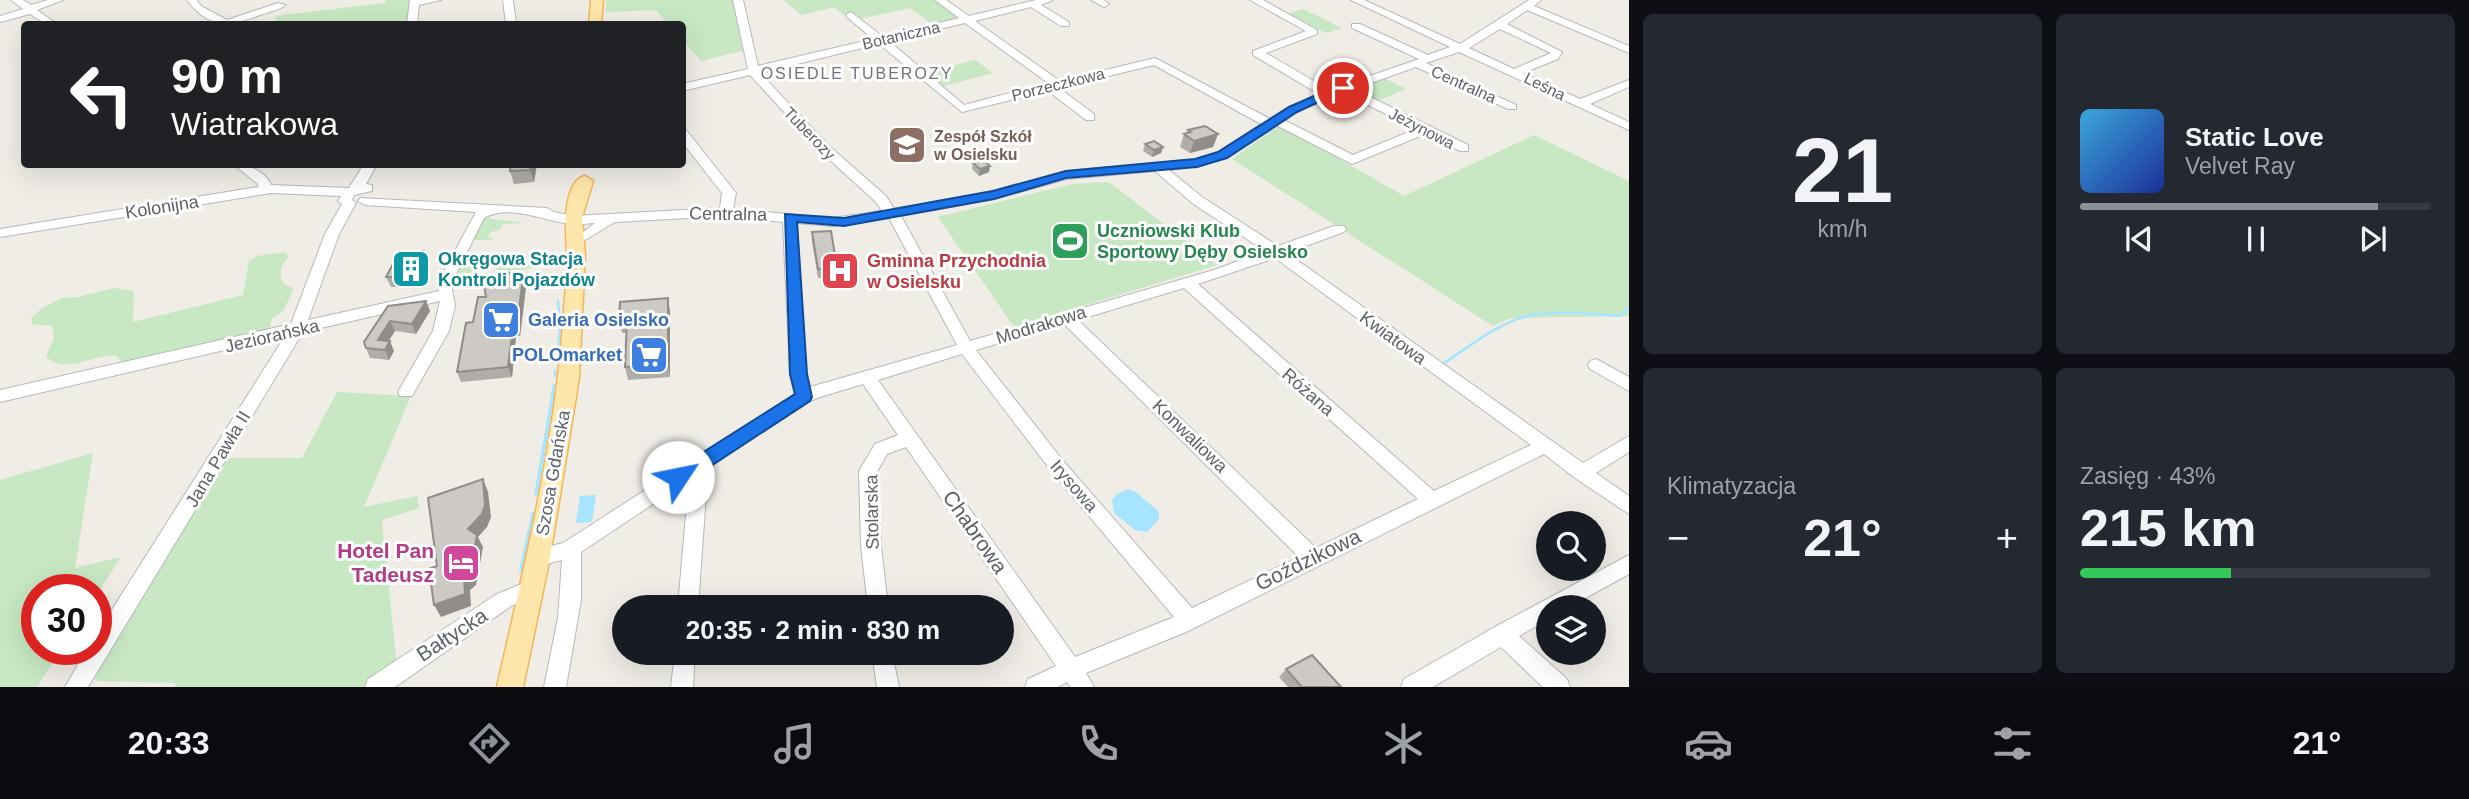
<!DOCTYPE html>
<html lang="pl">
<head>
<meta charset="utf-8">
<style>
  body { margin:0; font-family:Helvetica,sans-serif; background:#242831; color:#f1f3f6; height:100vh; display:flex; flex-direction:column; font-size:26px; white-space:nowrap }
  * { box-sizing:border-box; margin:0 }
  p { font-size:23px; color:#9ea1a6 }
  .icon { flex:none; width:38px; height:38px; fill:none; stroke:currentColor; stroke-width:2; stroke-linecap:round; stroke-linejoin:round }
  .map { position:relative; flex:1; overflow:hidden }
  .side { display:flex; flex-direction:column; gap:14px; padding:14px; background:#0d0f14; width:840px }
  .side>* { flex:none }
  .guide { position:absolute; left:21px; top:21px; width:665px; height:147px; border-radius:7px; box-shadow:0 7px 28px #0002; background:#202124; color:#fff; overflow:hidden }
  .tools { position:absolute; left:1536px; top:511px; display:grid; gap:14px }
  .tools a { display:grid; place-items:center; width:70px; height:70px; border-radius:50%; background:#171b24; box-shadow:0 7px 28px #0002; font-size:35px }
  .speed { position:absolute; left:21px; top:574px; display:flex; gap:14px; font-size:35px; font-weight:700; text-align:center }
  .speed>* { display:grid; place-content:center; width:91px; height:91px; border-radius:50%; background:#171b24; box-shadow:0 7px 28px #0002; line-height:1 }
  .speed .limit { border:10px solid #d22; background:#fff; color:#111 }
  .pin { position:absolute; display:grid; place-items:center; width:60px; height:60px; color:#fff; margin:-30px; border:4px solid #fff; border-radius:50%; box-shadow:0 2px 7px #0007 }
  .me { position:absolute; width:77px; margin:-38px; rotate:56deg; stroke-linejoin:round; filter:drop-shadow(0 0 5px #0008) }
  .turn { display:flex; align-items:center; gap:24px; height:147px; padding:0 35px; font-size:32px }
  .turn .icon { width:91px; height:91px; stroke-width:2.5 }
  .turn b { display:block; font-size:49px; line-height:60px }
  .big { font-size:52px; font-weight:700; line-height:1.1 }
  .side .tile { flex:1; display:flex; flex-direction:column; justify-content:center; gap:10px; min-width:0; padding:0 24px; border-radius:10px; background:#242831 }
  .side .dial { align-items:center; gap:0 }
  .dial b { font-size:91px; line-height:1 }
  .song { display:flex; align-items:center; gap:21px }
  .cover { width:84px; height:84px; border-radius:10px; background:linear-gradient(135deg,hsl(200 70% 55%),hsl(230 70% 35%)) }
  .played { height:7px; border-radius:4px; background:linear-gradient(90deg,#8c9099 85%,#363941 85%) }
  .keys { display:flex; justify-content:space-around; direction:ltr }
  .heat { display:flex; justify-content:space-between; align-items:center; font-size:38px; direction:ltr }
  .charge { height:10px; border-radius:5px; background:linear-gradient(90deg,#34c759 43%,#363941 0) }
  .side .tiles { flex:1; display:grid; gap:14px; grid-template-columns:repeat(2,1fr) }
  .trip { position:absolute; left:612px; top:595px; width:402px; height:70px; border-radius:35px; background:#171b24; box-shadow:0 7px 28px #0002; font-weight:700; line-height:70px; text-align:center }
  .tabs { display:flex; height:112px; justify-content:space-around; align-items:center; background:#090b0e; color:#9ea1a6 }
  .tabs .icon { width:49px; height:49px }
  .tabs .selected { color:#8c9099 }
  .tabs b { font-size:32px; color:#f1f3f6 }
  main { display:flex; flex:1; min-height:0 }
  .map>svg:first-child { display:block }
  .green { fill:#c7e8c2 }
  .water { fill:#a6e4ff }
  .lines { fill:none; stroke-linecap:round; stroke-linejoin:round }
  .stream-far1 { stroke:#a6e4ff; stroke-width:2.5 }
  .stream { stroke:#a6e4ff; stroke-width:3.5 }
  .minor-casing { stroke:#b6b9bc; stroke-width:2 }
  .major-casing { stroke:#f4b55a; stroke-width:3 }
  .minor { fill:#fff; fill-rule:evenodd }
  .major { fill:#ffe7ab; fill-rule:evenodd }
  .wall { fill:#b0ada9 }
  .shaded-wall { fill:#908d8a }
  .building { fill:#cdc9c5; stroke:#908d8a; stroke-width:2 }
  .route { fill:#1a73e8; stroke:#114b97; stroke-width:2 }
  .labels { text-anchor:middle; stroke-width:6; stroke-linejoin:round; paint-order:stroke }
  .far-street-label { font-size:16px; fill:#5d6266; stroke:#fff }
  .far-neighbourhood-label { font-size:16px; letter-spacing:2px; fill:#6e7478; stroke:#fff }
  .far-education-label { font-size:16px; font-weight:bold; fill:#785e54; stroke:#fff; text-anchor:start }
  .street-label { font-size:18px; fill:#5d6266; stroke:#fff }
  .leisure-label { font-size:18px; font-weight:bold; fill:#27864d; stroke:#fff; text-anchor:start }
  .culture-label { font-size:18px; font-weight:bold; fill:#0d838f; stroke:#fff; text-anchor:start }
  .health-label { font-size:18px; font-weight:bold; fill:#be3a42; stroke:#fff; text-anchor:start }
  .shop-label { font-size:18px; font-weight:bold; fill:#366cbe; stroke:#fff; text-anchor:start }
  .near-street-label { font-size:21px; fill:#5d6266; stroke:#fff }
  .near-hotel-label { font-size:21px; font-weight:bold; fill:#b23c85; stroke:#fff; text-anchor:end }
</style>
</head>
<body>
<main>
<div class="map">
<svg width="1629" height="687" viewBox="0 0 1629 687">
  <rect width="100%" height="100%" fill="#f0ece6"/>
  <g class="green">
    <polygon points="386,0 410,0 406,24 277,24 275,16 385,3"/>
    <polygon points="606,0 733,0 745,50 701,61 683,40 682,24 669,24 656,10 606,12"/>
    <polygon points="784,0 936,0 958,17 933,25 910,8 860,19 853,13 843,15 835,7 801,15"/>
    <polygon points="1303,9 1342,28 1326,33 1287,14"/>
    <polygon points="975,60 993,73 940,87 924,73"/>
    <polygon points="1382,77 1406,89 1375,102 1352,89"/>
    <polygon points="1280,125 1404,196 1534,135 1629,181 1629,316 1511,318 1493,326 1232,159"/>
    <polygon points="1109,182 1217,265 1014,327 938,217 1072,184"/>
    <polygon points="484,218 487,218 525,223 503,224 500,230 490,232 488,238 494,238 492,240 473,240"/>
    <path d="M284,252L289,256C282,265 278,271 283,283L294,289L283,311L272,318L270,327L255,334L143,361L122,362L117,356C93,353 66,376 46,356L54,339L52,326L32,324L31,318L42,308L62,298L78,297L114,288L134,291L133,322L243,295L249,261L257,256Z"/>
    <polygon points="534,259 535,267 458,286 453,283 460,264 485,262 479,267 477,276 495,275 497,267 532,264"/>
    <polygon points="337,392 411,396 364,507 417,496 419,508 382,520 397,667 370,687 175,687 175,683 99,681 91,676 227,458 302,458"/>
    <polygon points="93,453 75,568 121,557 96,596 96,590 37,590 37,649 62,649 37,687 0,687 0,480"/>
  </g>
  <g class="water">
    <polygon points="1129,489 1136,492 1159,512 1159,519 1147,532 1135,530 1114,513 1112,500 1117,494"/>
    <polygon points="596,495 592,522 576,523 580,496"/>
  </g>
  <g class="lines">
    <g class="stream-far1">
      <polyline points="557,362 560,327 558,301"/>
      <path d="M1444,363C1471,346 1497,323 1528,316C1558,309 1590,314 1620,316L1629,308"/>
      <polyline points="555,371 555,376"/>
      <polyline points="552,396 554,385"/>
    </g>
    <g class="stream">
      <polyline points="536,494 553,394"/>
      <polyline points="521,570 533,514"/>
    </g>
    <defs>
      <g id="minor">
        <polygon points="11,0 23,0 31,5 48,0 63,0 37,10 57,24 46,24 30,14 0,22 0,16 23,9"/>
        <path d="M187,0H197L201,6L227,20L278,3L286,5C279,10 269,12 260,15C230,26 209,30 187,0Z"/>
        <polygon points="410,0 441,0 419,5 417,24 407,24"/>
        <polygon points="503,0 513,0 516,24 506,24"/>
        <path d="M733,0H743L758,66L873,39L847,17L846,15L851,12L883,37L959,18L935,0H946L969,16L1036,0H1053L1041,5L1069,22V26H1061L1031,7L975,21L1060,81L1155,58L1270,119L1289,107L1319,94L1253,55V51L1306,31L1250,0H1263L1317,30V34L1266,53L1329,90L1419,59L1352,28V24H1360L1428,55L1450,47L1351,0H1364L1460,44L1529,0H1541L1534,6L1629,46V53L1527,10L1507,24L1562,52L1558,59L1523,73L1580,99L1629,80V87L1590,104L1629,122V130L1459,52L1426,63L1516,105V109H1508L1416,67L1354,89L1468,145V151H1460L1425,134L1352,164L1276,125C1234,152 1220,165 1169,170L1202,197L1278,246L1334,226H1344L1346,229L1344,232L1287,253L1583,463L1629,436V452L1596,473L1629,496V514L1575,478L1544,454L1186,632L1086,673L1094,687H1070L1067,682L1058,687H1025L1028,679L1056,666L906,447L887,454L877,472L881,546L888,607H868L861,546L859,471L875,444L898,435L863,384L820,397L798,406L708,467L698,607H678L689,480L581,552V600L566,687H544L558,618L562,560L538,566L531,563L528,557L531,551L563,543L795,394L790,374L783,222L726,216L615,222L585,240L578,236L595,223C588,223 580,225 572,224C545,222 510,203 484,218L451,284L455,306L449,331L412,396H400L398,392L433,331L440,301L303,332L88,687H65L87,649H96V635L285,336L0,402V390L291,324L325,234L342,204L338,201L341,196L271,193L0,237V229L258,187V184L233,164C248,164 265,171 271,185L349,188L364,164H377L366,184L372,185V191L354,195L352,200L356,203L339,234L308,320L439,291L437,284L476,212L365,205L358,201L360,198L547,208L554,212L573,216L720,208L722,193L682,142V130H686L736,193L733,209L832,218L882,211L876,202L820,151L750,75L682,91V84L748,69ZM965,23L1048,83L964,105L889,41ZM1500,29L1551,53L1514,69L1469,48ZM879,44L962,112L1048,91L1086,120H1094V114L1059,88L1154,65L1261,124L1218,152L1197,159L1066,171L993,191L894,209L886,196L828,145L760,73ZM1344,93L1416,129L1353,155L1284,120L1297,111ZM1155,171L1192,203L1265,251L1214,270L970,341L901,216L994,199L1067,179ZM889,218L957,345L810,387L806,374L797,223L832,226ZM1275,258L1531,445L1434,491L1198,284ZM1184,288L1418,499L1316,548L1078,320ZM1064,324L1299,557L1192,608L1064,462L976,350ZM962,354L1052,472L1174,617L1075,657L878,380Z"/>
        <polygon points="1091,0 1104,0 1109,4 1104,7"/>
        <polygon points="1596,359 1629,377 1629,391 1590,369 1588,365 1590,361"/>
        <polygon points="1629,555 1629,574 1569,607 1549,607 1549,619 1519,636 1567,679 1570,687 1543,687 1501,647 1433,687 1401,687 1404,679 1495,627"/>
        <polygon points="531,580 538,583 541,589 538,595 511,606 395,687 365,687 368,679 497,594"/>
        <polygon points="675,653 695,653 693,687 671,687"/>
        <polygon points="872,653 892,653 899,687 877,687"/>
      </g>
      <g id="major">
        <polygon points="591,0 603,0 601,24 589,24"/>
        <path d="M585,176L593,181L582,217L585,255L579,378L550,557L523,687H497C524,568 554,446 563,324C564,301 568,277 567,255C566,236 561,182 585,176Z"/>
      </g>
    </defs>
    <use href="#minor" class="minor-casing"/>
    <use href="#major" class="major-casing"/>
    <use href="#minor" class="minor"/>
    <use href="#major" class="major"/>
  </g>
  <g class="wall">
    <polygon points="1188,130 1218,134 1213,147 1190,153 1180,147 1184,134 1187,133"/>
    <polygon points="1145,144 1163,147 1161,153 1152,157 1143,151"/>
    <polygon points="973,163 989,172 979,176 972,169"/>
    <polygon points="511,164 537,164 534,182 514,184 510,171"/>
    <polygon points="812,232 837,267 837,277 818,278 812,242"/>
    <polygon points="400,251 427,261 419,277 414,277 409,287 391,287 386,277"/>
    <polygon points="526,287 520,336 516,336 512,377 461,382 457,372 473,322 486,297"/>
    <polygon points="426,301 430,311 416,334 395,331 388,341 394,351 389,360 370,358 366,348 388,306"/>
    <polygon points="670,311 670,377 628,380 625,367 627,333 622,333 619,320"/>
    <polygon points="1286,669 1341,687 1288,687 1279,677"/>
  </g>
  <g class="shaded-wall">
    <polygon points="1218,134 1213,147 1190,153 1194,141"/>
    <polygon points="1163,147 1161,153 1152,157 1154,150"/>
    <polygon points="531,164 537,164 534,182 530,170"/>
    <polygon points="990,166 989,172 979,176 980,169"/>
    <polygon points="423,251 427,261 419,277 415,267"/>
    <polygon points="410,267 414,277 409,287 405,277"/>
    <polygon points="523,277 526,287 520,336 517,326"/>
    <polygon points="668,298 670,311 670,377 668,364"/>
    <polygon points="426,301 430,311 416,334 412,324"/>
    <polygon points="390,321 395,331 383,350 378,340"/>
    <polygon points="513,327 516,336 512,377 508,367"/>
    <polygon points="390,341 394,351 389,360 385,350"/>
    <polygon points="483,479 488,492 491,517 487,527 478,537 483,547 476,585 470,590 471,606 441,617 434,605 464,578 468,529"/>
  </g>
  <g class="building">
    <polygon points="1205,126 1218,134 1194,141 1184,134 1191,132 1188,130"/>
    <polygon points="1154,141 1163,147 1154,150 1145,144"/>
    <polygon points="983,160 990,166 980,169 973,163"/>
    <polygon points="511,164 531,164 530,170 510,171"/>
    <polygon points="831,231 837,267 818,269 812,232"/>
    <polygon points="400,251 423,251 415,267 410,267 405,277 386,277"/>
    <polygon points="514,272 523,277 517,326 513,327 508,367 457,372 466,323 473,322 478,297 486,297 483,280"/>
    <polygon points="668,298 668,364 625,367 627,320 619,320 620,302"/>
    <polygon points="426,301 412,324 390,321 378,340 390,341 385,350 366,348 364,342 388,306"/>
    <polygon points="483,479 485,505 482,514 468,529 477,535 470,572 464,578 465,594 434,605 429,569 437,566 428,498"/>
    <polygon points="1312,655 1341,687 1302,687 1286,669"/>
  </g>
  <polygon class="route" points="1339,85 1349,88 1297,112 1227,158 1197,167 1066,178 994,199 844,226 797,222 807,374 812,397 810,401 685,483 678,485 672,483 669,477 672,472 795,394 790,374 785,214 844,218 993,191 1066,171 1195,159 1218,152 1289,107"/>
  <defs>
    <symbol id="school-square" viewBox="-11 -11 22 22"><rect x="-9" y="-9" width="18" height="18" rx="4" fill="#8d6e63" stroke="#fff"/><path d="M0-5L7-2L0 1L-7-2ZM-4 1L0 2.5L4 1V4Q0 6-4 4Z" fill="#fff"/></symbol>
    <symbol id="stadium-square" viewBox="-11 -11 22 22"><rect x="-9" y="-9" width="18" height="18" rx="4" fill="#2e9e5b" stroke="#fff"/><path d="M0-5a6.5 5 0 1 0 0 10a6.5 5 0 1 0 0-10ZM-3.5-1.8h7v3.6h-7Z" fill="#fff"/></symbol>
    <symbol id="building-square" viewBox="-11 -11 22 22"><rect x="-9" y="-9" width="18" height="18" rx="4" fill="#0f9aa8" stroke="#fff"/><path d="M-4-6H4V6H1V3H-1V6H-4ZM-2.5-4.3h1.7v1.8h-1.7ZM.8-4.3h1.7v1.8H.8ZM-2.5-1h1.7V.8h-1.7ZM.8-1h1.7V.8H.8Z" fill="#fff"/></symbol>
    <symbol id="hospital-square" viewBox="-11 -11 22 22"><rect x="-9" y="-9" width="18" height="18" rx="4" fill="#e0444e" stroke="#fff"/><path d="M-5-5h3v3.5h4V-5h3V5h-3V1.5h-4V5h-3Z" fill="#fff"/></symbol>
    <symbol id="supermarket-square" viewBox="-11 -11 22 22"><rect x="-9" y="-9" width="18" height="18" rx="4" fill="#3f7fe0" stroke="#fff"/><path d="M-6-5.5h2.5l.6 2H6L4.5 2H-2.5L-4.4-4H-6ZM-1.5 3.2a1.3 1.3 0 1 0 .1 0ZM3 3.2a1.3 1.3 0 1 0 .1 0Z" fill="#fff"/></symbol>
    <symbol id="hotel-square" viewBox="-11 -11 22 22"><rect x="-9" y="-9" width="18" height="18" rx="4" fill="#d1479c" stroke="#fff"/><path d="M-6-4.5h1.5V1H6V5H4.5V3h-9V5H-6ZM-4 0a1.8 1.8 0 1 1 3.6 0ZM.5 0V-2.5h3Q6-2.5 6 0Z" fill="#fff"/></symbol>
  </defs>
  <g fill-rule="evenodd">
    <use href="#school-square" x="885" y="123" width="44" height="44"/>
    <use href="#stadium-square" x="1048" y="219" width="44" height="44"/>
    <use href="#building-square" x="389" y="247" width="44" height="44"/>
    <use href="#hospital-square" x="818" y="249" width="44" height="44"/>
    <use href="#supermarket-square" x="479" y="298" width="44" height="44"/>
    <use href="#supermarket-square" x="627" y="333" width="44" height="44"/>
    <use href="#hotel-square" x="439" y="541" width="44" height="44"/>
  </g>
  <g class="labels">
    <g class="far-street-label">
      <text transform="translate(901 35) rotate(-13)" y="6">Botaniczna</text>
      <text transform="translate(1058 84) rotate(-14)" y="6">Porzeczkowa</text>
      <text transform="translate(1464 84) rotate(24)" y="6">Centralna</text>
      <text transform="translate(1545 86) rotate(26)" y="6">Leśna</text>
      <text transform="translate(1422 128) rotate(27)" y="6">Jeżynowa</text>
      <text transform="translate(810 133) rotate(46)" y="6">Tuberozy</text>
    </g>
    <g class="far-neighbourhood-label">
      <text x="857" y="79">OSIEDLE TUBEROZY</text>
    </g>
    <g class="far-education-label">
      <text x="934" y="142">Zespół Szkół<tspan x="934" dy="18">w Osielsku</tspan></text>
    </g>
    <g class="street-label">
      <text transform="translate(162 207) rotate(-9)" y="6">Kolonijna</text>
      <text transform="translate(728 214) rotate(1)" y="6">Centralna</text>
      <text transform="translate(1041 325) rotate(-17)" y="6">Modrakowa</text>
      <text transform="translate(272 336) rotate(-13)" y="6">Jeziorańska</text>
      <text transform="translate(1393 338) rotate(36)" y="6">Kwiatowa</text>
      <text transform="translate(1308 392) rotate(41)" y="6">Różana</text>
      <text transform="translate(1190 436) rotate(44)" y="6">Konwaliowa</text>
      <text transform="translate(218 459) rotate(-59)" y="6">Jana Pawła II</text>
      <text transform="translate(553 473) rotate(-80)" y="6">Szosa Gdańska</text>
      <text transform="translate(1074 486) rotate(49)" y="6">Irysowa</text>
      <text transform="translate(872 512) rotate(-91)" y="6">Stolarska</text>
    </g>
    <g class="leisure-label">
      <text x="1097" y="237">Uczniowski Klub<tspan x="1097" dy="21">Sportowy Dęby Osielsko</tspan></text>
    </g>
    <g class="culture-label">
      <text x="438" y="265">Okręgowa Stacja<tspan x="438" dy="21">Kontroli Pojazdów</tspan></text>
    </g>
    <g class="health-label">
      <text x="867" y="267">Gminna Przychodnia<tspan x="867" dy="21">w Osielsku</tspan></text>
    </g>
    <g class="shop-label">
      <text x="528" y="326">Galeria Osielsko</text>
      <text x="622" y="361" text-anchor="end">POLOmarket</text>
    </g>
    <g class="near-street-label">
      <text transform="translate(975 532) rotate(55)" y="7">Chabrowa</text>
      <text transform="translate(1308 560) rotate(-26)" y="7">Goździkowa</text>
      <text transform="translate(452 635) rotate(-33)" y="7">Bałtycka</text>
    </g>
    <g class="near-hotel-label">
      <text x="434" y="558">Hotel Pan<tspan x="434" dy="24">Tadeusz</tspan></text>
    </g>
  </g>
</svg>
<div class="tools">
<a><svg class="icon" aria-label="search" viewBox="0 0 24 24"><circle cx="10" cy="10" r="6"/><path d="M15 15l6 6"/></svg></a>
<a><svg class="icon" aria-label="layers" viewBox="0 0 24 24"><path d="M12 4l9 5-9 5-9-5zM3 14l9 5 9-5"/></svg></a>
</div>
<div class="speed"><div class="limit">30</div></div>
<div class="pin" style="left:1343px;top:88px;background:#d93025"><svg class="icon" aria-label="arrive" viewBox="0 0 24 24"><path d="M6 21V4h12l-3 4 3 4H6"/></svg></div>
<svg class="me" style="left:678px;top:477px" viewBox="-20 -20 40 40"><circle r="19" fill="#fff"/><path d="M0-13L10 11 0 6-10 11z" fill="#1a73e8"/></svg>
<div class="trip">20:35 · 2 min · 830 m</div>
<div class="guide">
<div class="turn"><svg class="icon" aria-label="left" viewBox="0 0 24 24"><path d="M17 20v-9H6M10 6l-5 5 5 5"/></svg><div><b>90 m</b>Wiatrakowa</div></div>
</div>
</div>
<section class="side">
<div class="tiles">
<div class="tile dial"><b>21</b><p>km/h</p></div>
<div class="tile">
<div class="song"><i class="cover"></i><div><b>Static Love</b><p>Velvet Ray</p></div></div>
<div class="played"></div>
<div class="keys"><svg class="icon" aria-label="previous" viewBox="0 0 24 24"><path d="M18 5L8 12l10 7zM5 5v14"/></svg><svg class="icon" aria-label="pause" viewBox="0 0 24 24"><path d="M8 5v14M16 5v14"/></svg><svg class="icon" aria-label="next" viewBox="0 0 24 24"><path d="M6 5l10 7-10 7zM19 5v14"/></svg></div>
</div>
<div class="tile"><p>Klimatyzacja</p>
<div class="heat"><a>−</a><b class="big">21°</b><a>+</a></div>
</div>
<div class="tile"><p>Zasięg · 43%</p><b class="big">215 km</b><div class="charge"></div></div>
</div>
</section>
</main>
<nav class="tabs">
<b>20:33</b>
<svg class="icon selected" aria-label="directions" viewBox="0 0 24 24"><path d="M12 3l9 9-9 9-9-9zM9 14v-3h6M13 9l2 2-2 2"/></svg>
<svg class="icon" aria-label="music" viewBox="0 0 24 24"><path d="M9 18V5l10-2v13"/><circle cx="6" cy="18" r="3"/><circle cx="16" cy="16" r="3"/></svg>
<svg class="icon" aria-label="phone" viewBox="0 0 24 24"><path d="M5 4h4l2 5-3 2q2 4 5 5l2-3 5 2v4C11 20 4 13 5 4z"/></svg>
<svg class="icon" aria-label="climate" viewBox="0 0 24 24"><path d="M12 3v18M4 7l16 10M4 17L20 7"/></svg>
<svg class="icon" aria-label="car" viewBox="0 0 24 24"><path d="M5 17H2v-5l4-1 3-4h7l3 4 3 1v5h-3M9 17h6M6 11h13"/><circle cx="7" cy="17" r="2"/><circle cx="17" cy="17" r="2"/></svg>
<svg class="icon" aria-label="filters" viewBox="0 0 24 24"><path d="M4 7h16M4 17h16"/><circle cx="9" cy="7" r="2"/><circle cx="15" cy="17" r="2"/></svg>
<b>21°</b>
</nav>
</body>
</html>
